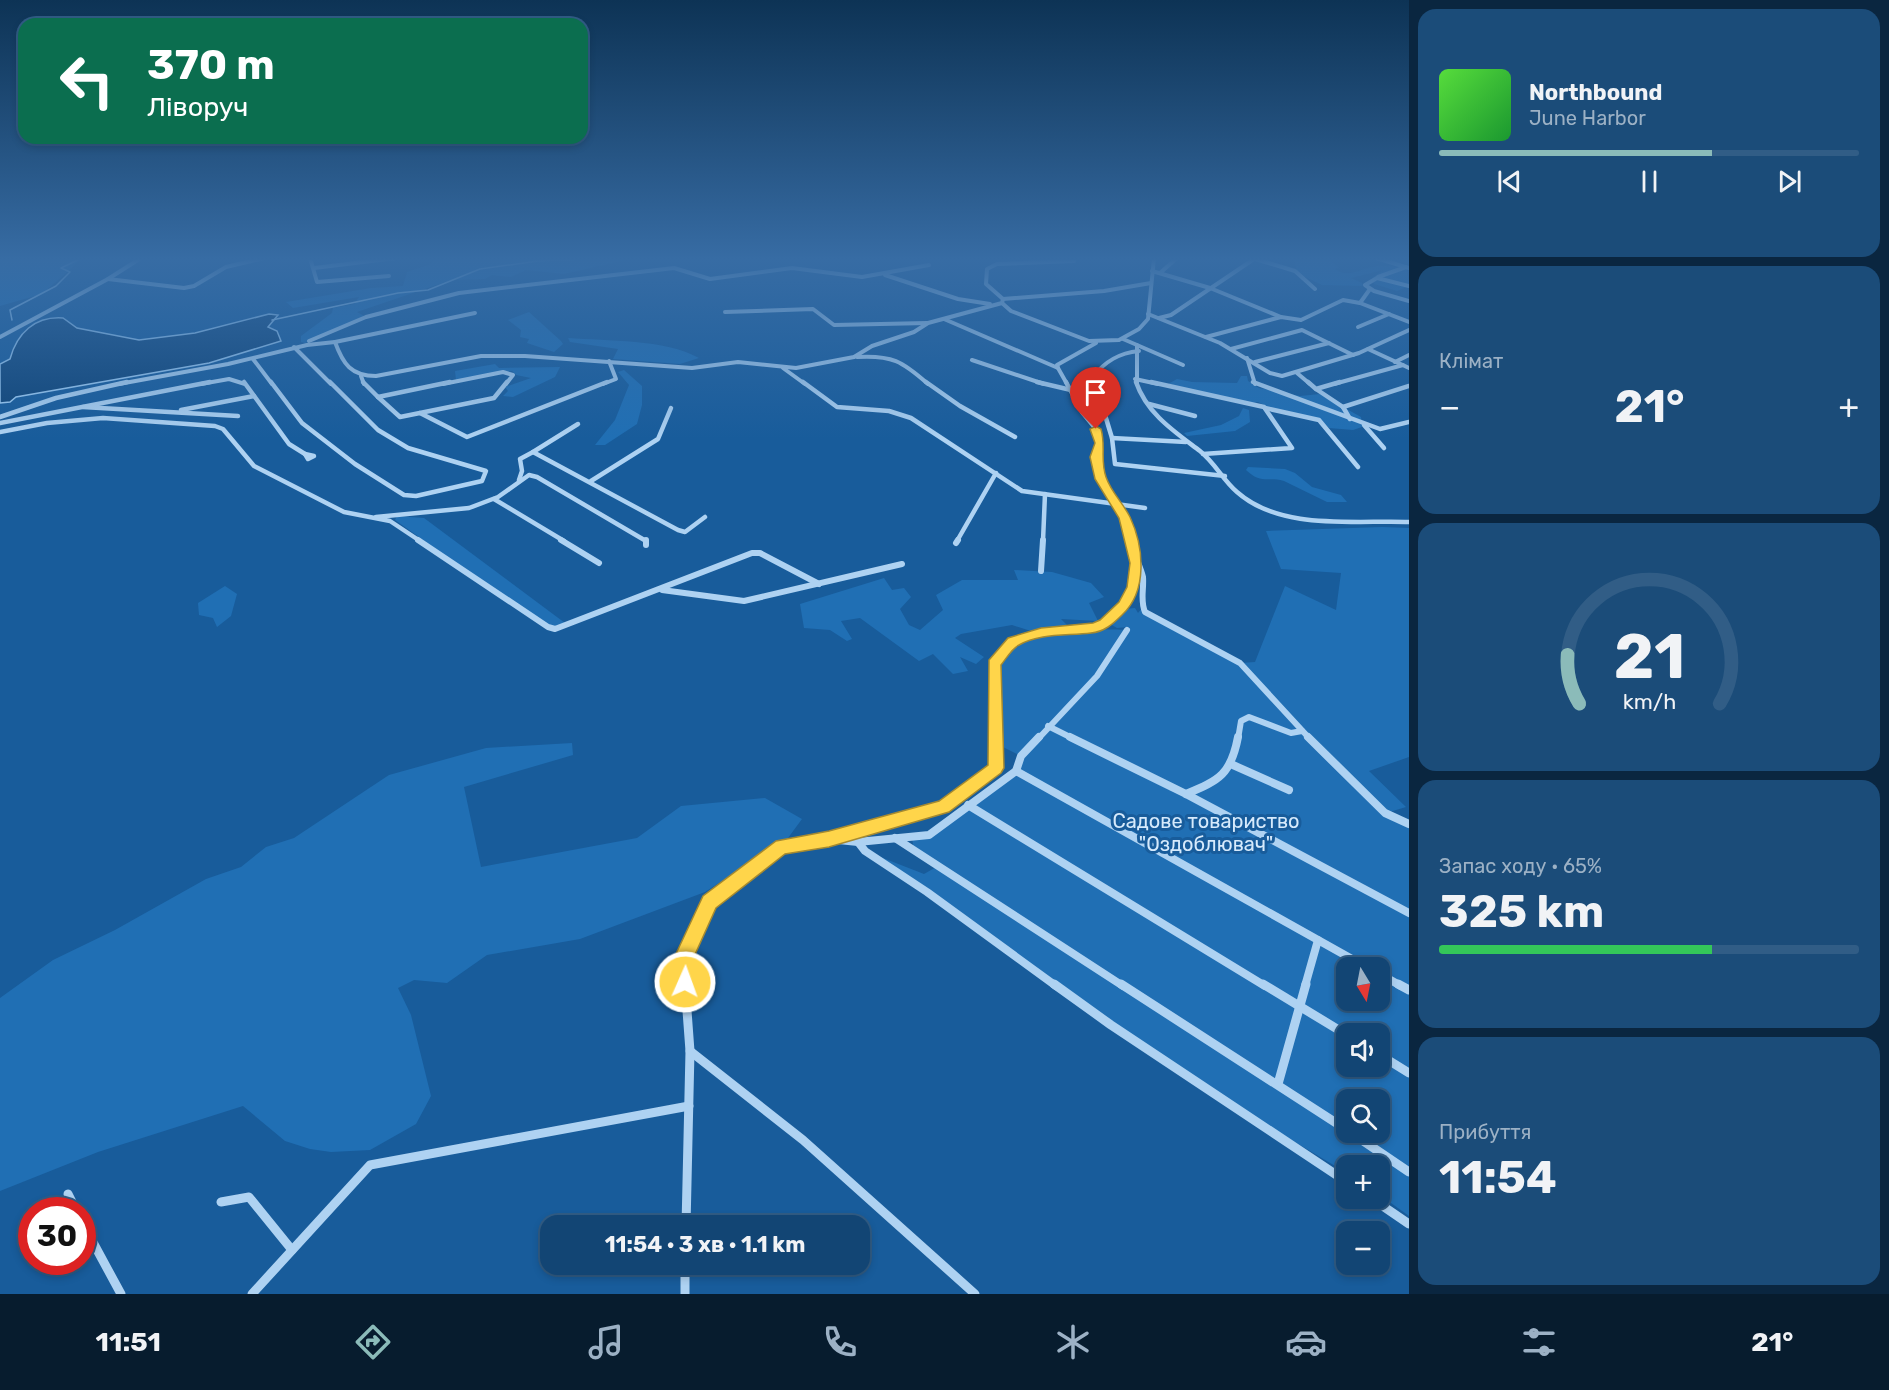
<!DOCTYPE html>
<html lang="uk">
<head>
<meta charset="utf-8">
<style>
  body { margin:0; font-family:Rubik,sans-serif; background:#1b4c79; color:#f1f3f6; height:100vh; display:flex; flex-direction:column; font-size:22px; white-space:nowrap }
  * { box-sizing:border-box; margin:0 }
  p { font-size:20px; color:#9cb1c5 }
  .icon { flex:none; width:33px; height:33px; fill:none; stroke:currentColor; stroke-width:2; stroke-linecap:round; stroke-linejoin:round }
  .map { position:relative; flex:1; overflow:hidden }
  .sheet { display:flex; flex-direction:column; gap:9px; padding:9px; background:#0a2640; width:480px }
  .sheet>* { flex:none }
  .top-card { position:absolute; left:18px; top:18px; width:570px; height:126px; border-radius:18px; box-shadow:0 3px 9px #0003,0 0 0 2px #315d86; background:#0b6e4f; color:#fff; overflow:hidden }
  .needle { width:39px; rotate:170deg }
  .controls { position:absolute; left:1336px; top:957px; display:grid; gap:12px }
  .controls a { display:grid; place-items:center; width:54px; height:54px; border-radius:12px; background:#124574; box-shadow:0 3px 9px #0003,0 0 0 2px #315d86; font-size:30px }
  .speed { position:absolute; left:18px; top:1197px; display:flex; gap:12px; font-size:30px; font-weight:700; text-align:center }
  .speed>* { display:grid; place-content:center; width:78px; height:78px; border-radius:50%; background:#124574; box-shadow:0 3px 9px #0003,0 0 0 2px #315d86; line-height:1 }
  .speed .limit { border:9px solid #d22; background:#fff; color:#111 }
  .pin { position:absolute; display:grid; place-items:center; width:51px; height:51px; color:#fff; margin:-62px -26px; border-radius:50% 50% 50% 0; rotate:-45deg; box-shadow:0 0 6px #0007 }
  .pin .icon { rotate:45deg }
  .me { position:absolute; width:66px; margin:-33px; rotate:2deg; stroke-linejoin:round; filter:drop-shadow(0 0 4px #0008) }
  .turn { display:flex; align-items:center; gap:21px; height:126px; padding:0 30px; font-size:27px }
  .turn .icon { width:78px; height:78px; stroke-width:2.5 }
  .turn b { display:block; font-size:42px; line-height:51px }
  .big { font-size:45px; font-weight:700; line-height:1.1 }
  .sheet .card { flex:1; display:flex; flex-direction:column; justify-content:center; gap:9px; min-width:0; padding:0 21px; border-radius:18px; background:#1b4c79 }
  .sheet .dial { align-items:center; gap:0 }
  .dial svg { height:156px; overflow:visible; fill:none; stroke:#315d86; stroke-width:7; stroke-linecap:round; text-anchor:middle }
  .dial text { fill:#f1f3f6; stroke:none }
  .song { display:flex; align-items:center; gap:18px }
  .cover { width:72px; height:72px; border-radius:9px; background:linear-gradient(135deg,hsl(110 70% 55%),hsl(130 70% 35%)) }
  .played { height:6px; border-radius:3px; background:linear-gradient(90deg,#8bbbb9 65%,#315d86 65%) }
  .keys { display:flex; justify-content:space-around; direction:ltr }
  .heat { display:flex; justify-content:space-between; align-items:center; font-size:33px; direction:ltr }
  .charge { height:9px; border-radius:4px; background:linear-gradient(90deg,#34c759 65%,#315d86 0) }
  .trip { position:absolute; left:540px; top:1215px; width:330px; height:60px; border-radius:18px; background:#124574; box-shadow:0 3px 9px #0003,0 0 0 2px #315d86; font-weight:700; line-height:60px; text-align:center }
  .dock { display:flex; height:96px; justify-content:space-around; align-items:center; background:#071c2e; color:#9cb1c5 }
  .dock .icon { width:42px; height:42px }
  .dock .active { color:#8bbbb9 }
  .dock b { font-size:27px; color:#f1f3f6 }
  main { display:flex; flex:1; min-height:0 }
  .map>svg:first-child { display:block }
  .green { fill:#206fb4; fill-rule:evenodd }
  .water { fill:#104578; stroke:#a1cef4; stroke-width:1.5 }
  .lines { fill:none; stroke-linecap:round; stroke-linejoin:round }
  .stream { stroke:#a1cef4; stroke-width:1.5 }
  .street-far4 { stroke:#aed2f2; stroke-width:4 }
  .street-far3 { stroke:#aed2f2; stroke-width:4.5 }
  .street-far2 { stroke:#aed2f2; stroke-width:6 }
  .street-far1 { stroke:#aed2f2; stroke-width:8 }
  .street { stroke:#aed2f2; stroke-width:9 }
  .route { fill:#ffd54a; stroke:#a68a30; stroke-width:1.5 }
  .labels { text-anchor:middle; stroke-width:6; stroke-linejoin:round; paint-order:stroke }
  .near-park-label { font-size:20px; fill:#d6eafc; stroke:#185c9b }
</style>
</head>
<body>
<main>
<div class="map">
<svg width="1409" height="1294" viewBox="0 0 1409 1294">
  <rect width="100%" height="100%" fill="#185c9b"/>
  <g class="green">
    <polygon points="0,258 83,258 42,294 0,306"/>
    <polygon points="435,258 667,258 634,258 564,274 526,270 511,277 492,275 485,279 451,280 357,312 366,317 305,343 301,342 301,336 332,313 333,308 354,304 359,297 293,308 286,302 371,288 403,286 407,272 431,264"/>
    <path d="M1290,258H1325L1339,267L1335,269C1348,279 1362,268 1377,266C1388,265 1397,267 1407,268L1409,286L1397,291L1374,284L1372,278L1383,270L1351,278L1362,283L1363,286L1322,285L1297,273L1294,259Z"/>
    <polygon points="529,312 561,341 563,344 554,352 527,343 529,339 520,337 521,330 508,320"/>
    <path d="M568,338C607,341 665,339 699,358L680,364L613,359L618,349L570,342Z"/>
    <polygon points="495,364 499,368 560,367 555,377 513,397 503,396 508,391 505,387 531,378 516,375 512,371 456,380 455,371"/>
    <polygon points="624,370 642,386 642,405 637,424 605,445 595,445 615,420 629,385 618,372"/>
    <polygon points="1241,376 1247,376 1248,381 1259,388 1300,396 1320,394 1361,417 1362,427 1353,430 1329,428 1320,419 1276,411 1258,402 1252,403 1168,384 1177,379 1192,382 1237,383"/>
    <polygon points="1243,408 1249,410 1250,422 1235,431 1187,436 1184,433 1221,425 1239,416"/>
    <path d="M1248,467L1285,469L1295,473L1312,487L1341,495L1347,502H1327L1284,481C1267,476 1262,485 1246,470Z"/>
    <polygon points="397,516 424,518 565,623 551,631 395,520"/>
    <path d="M1382,527L1409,528V757L1369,771L1406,807L1386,813L1409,824V1216L1380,1195V1166H1347V1173L1239,1109L865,851L924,874L938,866L914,850L912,838L929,835L1016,771L1021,756L995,743L994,664C999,657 1005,648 1012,643C1031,627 1101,629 1127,630L1128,627L1117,628L1110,624L1125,609L1135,608L1138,613L1142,608L1240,663L1255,662L1285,586L1336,610L1341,573L1281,569L1266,531ZM1347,968H1380V1000H1347ZM1347,1034H1380V1066H1347ZM1347,1100H1380V1132H1347Z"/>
    <polygon points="1014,570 1052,572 1091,583 1104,597 1089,603 1098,621 1061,619 1070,628 1031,631 1012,625 961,634 955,638 984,657 976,664 960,657 968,671 953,674 933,654 919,661 860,618 841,621 852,639 847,641 830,630 804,628 800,604 884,578 892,590 904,588 911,597 900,609 909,625 920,630 943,610 936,595 962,580 1018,580"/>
    <polygon points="225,586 237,594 231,616 217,627 213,618 199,615 198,603"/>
    <polygon points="572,743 573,755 464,787 481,867 637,838 681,806 765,798 802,819 788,838 705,892 580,939 487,955 447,983 414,980 398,988 411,1015 431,1096 416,1124 370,1150 331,1152 310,1149 285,1141 243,1106 98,1152 0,1191 0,998 53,960 115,930 206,879 241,867 266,847 294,838 389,775 486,748"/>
  </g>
  <path class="water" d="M269,314L278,315L268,327L277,331L281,341L209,363L16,397L10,402L0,403V364L10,359C17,333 35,316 63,318L77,328L139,340L195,333Z"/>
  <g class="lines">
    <g class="stream">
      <polyline points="12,320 10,310 56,286 70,272 61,268 82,258"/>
      <polyline points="272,320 398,293 428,290 480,269 538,261 603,258"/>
    </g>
    <g class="street-far4">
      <polyline points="310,258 317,282 389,276"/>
      <polyline points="1252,258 1295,271 1315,289"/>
      <polyline points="1376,258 1409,268"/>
      <polyline points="1074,261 997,264 987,269 986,284 1003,299 1104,291 1151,283"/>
      <polyline points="314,268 396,258"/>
      <polyline points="1152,271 1210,288 1281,317"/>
      <polyline points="1160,273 1177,258"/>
      <polyline points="885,275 958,299 990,304"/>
      <polyline points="1378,277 1406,267"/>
      <polyline points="108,279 184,288 194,286 226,267 264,258"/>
      <polyline points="1409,286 1377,278 1365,285 1374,291 1409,301"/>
      <polyline points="1002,303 1011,311 1089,341 1119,340 1139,329 1148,319 1154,258"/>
      <polyline points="1360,303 1370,289"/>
      <polyline points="725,312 813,309 834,325 927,323"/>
      <polyline points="1148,314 1220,343 1270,373 1282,376 1359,353 1409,330"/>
      <polyline points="1159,318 1171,315 1254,259"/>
      <polyline points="944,319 1058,368 1057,365 1096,343"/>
      <polyline points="1358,327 1389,314"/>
      <polyline points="0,337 108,279 141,258"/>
      <polyline points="1206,337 1281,317 1301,320 1343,300 1360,303 1409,322"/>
      <polyline points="1123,339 1137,345 1137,384"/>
      <polyline points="309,341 366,317 459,293 674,268 710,279 792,268 862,277 929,265"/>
      <polyline points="335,342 475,313"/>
      <polyline points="1137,345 1183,365"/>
      <polyline points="294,347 331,384"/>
      <polyline points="1231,349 1302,330 1353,355"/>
      <polyline points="1368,349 1409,368"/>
      <path d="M857,357C892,355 902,361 928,384"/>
      <polyline points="1247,358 1255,384"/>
      <polyline points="253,359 272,384"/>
      <polyline points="972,360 1044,384"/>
      <polyline points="1255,362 1329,343"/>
      <polyline points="1395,362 1409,355"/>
      <polyline points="783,368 805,384"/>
      <polyline points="1058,368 1067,384"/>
      <polyline points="1297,373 1310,384"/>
      <polyline points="361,376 364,384"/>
      <polyline points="1135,379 1158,384"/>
      <path d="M119,384L228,364L307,345L335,342C343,364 351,376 376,376L481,356H525L692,368L738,362L796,368L854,357L872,346L914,332L928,323L1002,303L1003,299"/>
      <polyline points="201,384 229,379 245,384"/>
      <polyline points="443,384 503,372 513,375 506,384"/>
      <polyline points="603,384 616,379 609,361"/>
      <path d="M1095,384L1093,377C1105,361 1119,353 1139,351"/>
      <polyline points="1334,384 1403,365"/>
    </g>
    <g class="street-far3">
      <polyline points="244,382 289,444 305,454"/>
      <polyline points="271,382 302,423 355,464 404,495 416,496 482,481 486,471 408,448 378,430 330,382"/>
      <polyline points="363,382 378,397"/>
      <polyline points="803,382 837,407 889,411 911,418 1022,491 1145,508"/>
      <polyline points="926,382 960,406 1015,437"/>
      <polyline points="1037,382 1071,390"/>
      <polyline points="1066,382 1082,412 1096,429 1100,443 1096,457 1101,479 1125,518 1131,541"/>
      <polyline points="1095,382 1112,438 1115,464 1225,476"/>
      <path d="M1136,382C1147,414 1175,432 1200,451C1215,463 1223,480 1237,492C1281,531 1354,520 1409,522"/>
      <polyline points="1151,382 1264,407 1292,448 1203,454"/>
      <polyline points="1253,382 1380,429 1409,422"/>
      <polyline points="1308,382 1316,389 1340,382"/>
      <polyline points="1316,389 1343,407 1350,419"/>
      <polyline points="378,397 400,417 494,398 507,382"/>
      <polyline points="378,397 450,382"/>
      <polyline points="1149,404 1195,416"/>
      <polyline points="83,407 238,416"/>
      <polyline points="1343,407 1409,386"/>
      <polyline points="1265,408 1319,420 1358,467"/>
      <polyline points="181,410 254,396"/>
      <polyline points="420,413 467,437 607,382"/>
      <polyline points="0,417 56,398 127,382"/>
      <polyline points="0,423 210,382"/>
      <polyline points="1364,425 1384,448"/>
      <polyline points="0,432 47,423 103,418 215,426 223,429 254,466 344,512 390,521 420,541"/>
      <polyline points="1112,438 1186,442"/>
      <polyline points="533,452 578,424"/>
      <polygon points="305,454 314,456 308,459"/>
      <polyline points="519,480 522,471 520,459 533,452 678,530 685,532 705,517"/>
      <polyline points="591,481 658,439 671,408"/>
      <polyline points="494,499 564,541"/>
      <polyline points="376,517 469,508 498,497 529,475 537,477 646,541"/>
      <polyline points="957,541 996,473"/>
      <polyline points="1043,541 1045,494"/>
    </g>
    <g class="street-far2">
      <polyline points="418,540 548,627 555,629 752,553 760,553 819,584"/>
      <polyline points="561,540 599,563"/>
      <polyline points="646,540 646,545"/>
      <path d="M1130,540C1133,552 1141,568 1143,577C1144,590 1140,600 1145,612L1240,663L1310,739"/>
      <polyline points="956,543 958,540"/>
      <polyline points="1041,571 1043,540"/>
      <polyline points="662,590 744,601 902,564"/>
      <polyline points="1048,726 1074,739"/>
      <polyline points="995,739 994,664 1013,641 1041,633 1094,628 1105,624 1128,600 1135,579 1136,563"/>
      <polyline points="1038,739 1097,676 1127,630"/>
      <polyline points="1238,739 1241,721 1249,717 1291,733 1302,731"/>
    </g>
    <g class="street-far1">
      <polyline points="1070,737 1186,794 1409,913"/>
      <polyline points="1308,737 1385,813 1409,824"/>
      <polyline points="1233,765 1289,790"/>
      <polyline points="1016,771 1368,968"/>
      <path d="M1186,794C1220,780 1231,774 1238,737"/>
      <polyline points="968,805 1265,986"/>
      <polyline points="833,838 943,807 996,768 995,737"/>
      <polyline points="895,838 1123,986"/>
      <polyline points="858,842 865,851 927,892 1056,986"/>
      <polyline points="1380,974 1401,986"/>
      <polyline points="685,986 683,958 710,902 782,847 829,839 858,842 929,835 1016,771 1021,756 1039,737"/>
      <polyline points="1305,986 1318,940"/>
    </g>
    <g class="street">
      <polyline points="685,984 690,1051 686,1226"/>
      <polyline points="1054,984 1111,1025 1347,1182"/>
      <polyline points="1121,984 1347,1130"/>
      <polyline points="1263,984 1347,1035"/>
      <polyline points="1398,984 1409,990"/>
      <polyline points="690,1051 803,1140 975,1294"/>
      <polyline points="1380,1055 1409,1073"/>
      <polyline points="1278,1084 1306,984"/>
      <polyline points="1350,1132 1409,1172"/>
      <polyline points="68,1194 76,1210"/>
      <polyline points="1371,1198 1409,1224"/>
      <polyline points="221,1202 249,1197 292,1250"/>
      <polyline points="82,1222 121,1294"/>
      <polyline points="685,1264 685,1294"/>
      <polyline points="252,1294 370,1165 689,1106"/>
    </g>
  </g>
  <linearGradient id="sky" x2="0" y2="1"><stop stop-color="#0d3355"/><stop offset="0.59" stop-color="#376ca4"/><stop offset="1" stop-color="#376ca4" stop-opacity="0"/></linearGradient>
  <rect width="1409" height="439" fill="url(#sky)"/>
  <path class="route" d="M1096,426L1101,429C1106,446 1100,460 1106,477C1111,492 1123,503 1130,517C1144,547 1148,591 1122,615C1113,624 1104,632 1091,633C1068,636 1039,633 1019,645C1012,648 1006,659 1001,665L1004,768L1001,773L949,812L829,847L785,854L716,908L693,959L694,982L692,988L685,991L678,988L674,958L703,896L776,841L829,831L939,801L988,765L989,660L1008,638L1041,628L1093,623L1100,620L1119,602L1127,587L1130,563L1119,518L1095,479L1090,457L1095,443L1090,429Z"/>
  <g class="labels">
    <g class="near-park-label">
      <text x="1206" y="828">Садове товариство<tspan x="1206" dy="23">"Оздоблювач"</tspan></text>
    </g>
  </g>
</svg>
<div class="controls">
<a><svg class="needle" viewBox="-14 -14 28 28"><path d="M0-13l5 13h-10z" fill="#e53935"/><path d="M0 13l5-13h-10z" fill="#9cb1c5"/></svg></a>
<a><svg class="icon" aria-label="sound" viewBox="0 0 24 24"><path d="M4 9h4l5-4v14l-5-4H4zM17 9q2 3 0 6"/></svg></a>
<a><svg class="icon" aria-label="search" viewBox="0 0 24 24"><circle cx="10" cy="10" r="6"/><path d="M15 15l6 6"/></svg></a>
<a>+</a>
<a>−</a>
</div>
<div class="speed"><div class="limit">30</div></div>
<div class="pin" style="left:1096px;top:429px;background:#d93025"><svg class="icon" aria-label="arrive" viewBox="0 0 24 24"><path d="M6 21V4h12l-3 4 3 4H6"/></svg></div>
<svg class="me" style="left:685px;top:982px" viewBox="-20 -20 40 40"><circle r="17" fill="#ffd54a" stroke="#fff" stroke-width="3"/><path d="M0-11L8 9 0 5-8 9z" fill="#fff"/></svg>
<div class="trip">11:54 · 3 хв · 1.1 km</div>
<div class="top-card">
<div class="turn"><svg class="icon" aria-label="left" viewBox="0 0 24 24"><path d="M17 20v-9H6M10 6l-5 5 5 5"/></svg><div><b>370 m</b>Ліворуч</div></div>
</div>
</div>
<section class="sheet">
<div class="card">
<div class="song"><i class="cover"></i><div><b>Northbound</b><p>June Harbor</p></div></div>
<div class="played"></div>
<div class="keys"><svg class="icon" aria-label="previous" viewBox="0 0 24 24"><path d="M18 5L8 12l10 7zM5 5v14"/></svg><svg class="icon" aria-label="pause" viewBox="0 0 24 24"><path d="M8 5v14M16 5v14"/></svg><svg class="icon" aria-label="next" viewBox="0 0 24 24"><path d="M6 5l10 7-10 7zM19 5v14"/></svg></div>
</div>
<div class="card"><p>Клімат</p>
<div class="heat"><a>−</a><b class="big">21°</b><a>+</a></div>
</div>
<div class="card dial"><svg viewBox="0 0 100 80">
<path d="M14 69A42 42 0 1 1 86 69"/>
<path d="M14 69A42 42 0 0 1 8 44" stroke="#8bbbb9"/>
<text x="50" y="56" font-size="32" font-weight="700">21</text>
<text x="50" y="72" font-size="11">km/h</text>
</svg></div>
<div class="card"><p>Запас ходу · 65%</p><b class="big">325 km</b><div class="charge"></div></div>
<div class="card"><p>Прибуття</p><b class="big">11:54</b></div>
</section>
</main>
<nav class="dock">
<b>11:51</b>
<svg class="icon active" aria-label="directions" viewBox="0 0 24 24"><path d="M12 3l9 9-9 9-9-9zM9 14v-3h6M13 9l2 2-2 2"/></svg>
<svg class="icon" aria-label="music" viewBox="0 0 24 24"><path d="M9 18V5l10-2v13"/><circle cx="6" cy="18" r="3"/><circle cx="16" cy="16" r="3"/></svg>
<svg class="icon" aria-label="phone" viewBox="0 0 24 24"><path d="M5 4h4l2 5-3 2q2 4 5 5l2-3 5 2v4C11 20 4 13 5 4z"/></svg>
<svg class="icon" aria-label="climate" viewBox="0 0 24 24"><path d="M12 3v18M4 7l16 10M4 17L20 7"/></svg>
<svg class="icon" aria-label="car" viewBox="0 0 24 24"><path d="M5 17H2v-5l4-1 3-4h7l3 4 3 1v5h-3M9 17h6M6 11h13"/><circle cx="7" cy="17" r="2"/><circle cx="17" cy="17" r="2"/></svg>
<svg class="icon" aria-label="filters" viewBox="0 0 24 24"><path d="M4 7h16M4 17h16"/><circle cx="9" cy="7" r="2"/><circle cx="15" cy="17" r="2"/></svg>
<b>21°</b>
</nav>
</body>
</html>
